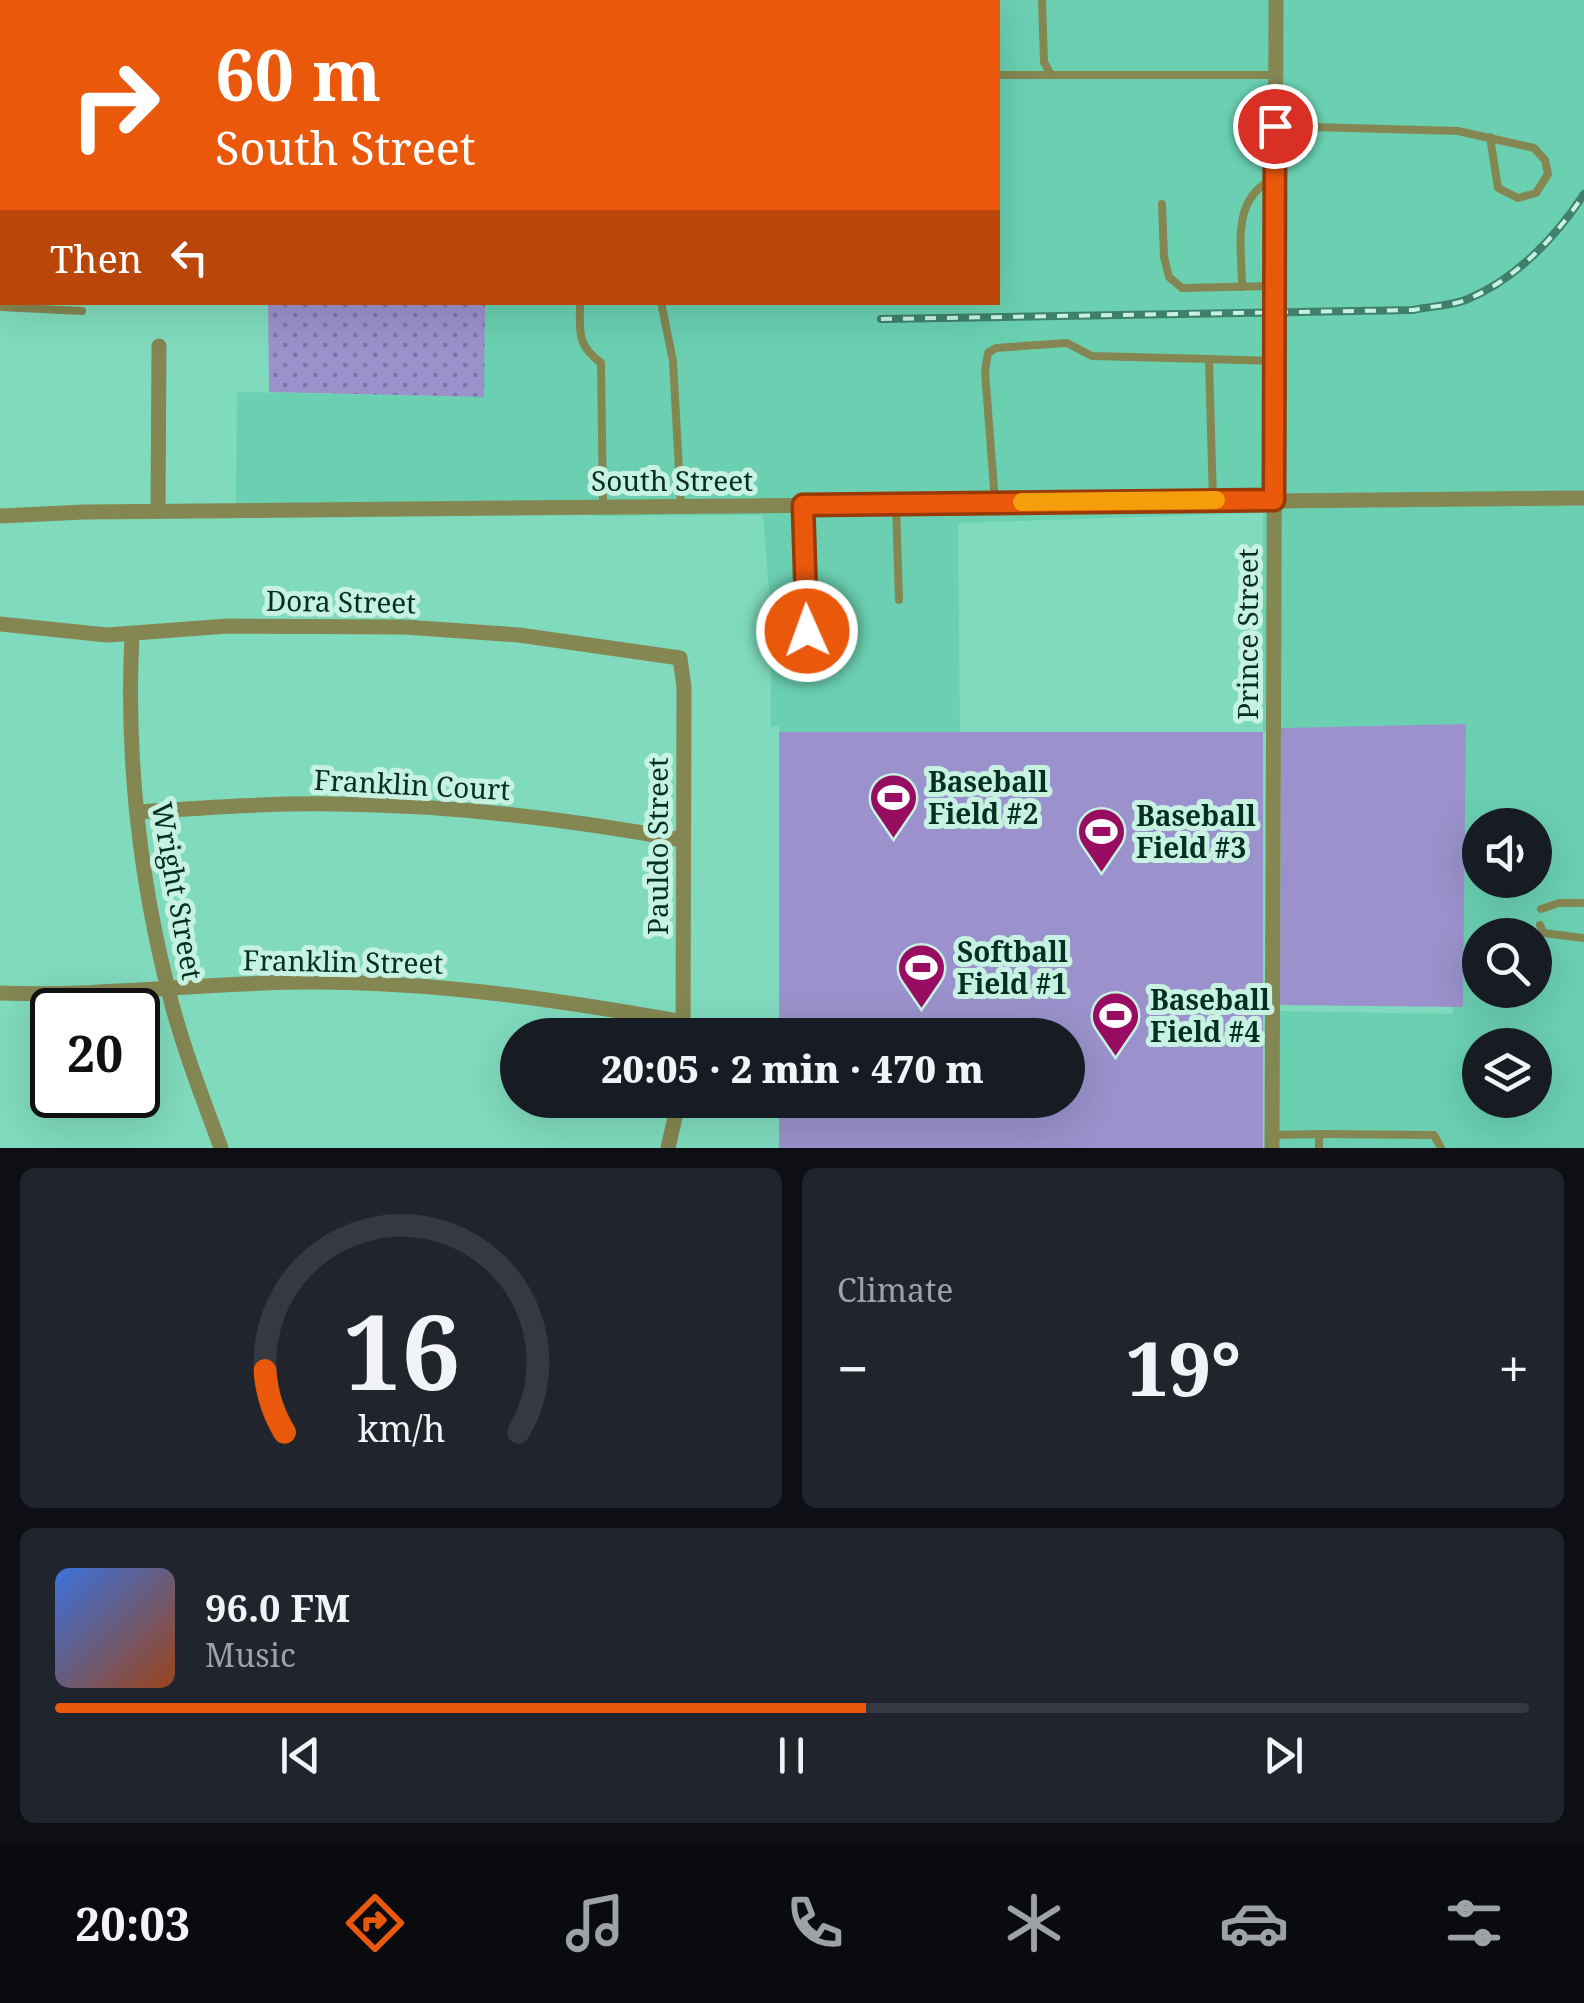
<!DOCTYPE html>
<html lang="en">
<head>
<meta charset="utf-8">
<style>
  body { margin:0; font-family:"Noto Serif",serif; background:#20242c; color:#f1f3f6; height:100vh; display:flex; flex-direction:column; font-size:38px; white-space:nowrap }
  * { box-sizing:border-box; margin:0 }
  p { font-size:32px; color:#9ea1a6 }
  .icon { flex:none; width:55px; height:55px; fill:none; stroke:currentColor; stroke-width:2; stroke-linecap:round; stroke-linejoin:round }
  .map { position:relative; height:1148px; overflow:hidden }
  .side { display:flex; flex-direction:column; gap:20px; padding:20px; background:#0d0f14; flex:1 }
  .side>* { flex:none }
  .hud { position:absolute; left:0px; top:0px; width:1000px; height:305px; box-shadow:0 10px 40px #0002; background:#ea580c; color:#fff; overflow:hidden }
  .tools { position:absolute; left:1462px; top:808px; display:grid; gap:20px }
  .tools a { display:grid; place-items:center; width:90px; height:90px; border-radius:50%; background:#171b24; box-shadow:0 10px 40px #0002; font-size:50px }
  .speed { position:absolute; left:30px; top:988px; display:flex; gap:20px; font-size:50px; font-weight:700; text-align:center }
  .speed>* { display:grid; place-content:center; width:130px; height:130px; border-radius:50%; background:#171b24; box-shadow:0 10px 40px #0002; line-height:1 }
  .speed .limit { border:5px solid #111; border-radius:15px; background:#fff; color:#111 }
  .pin { position:absolute; display:grid; place-items:center; width:85px; height:85px; color:#fff; margin:-42px; border:5px solid #fff; border-radius:50%; box-shadow:0 2px 10px #0007 }
  .me { position:absolute; width:110px; margin:-55px; rotate:358deg; stroke-linejoin:round; filter:drop-shadow(0 0 8px #0008) }
  .turn { display:flex; align-items:center; gap:35px; height:210px; padding:0 50px; font-size:45px }
  .turn .icon { width:130px; height:130px; stroke-width:2.5 }
  .turn b { display:block; font-size:70px; line-height:85px }
  .then { display:flex; align-items:center; height:95px; padding:0 50px; background:#0003; gap:20px; font-size:38px }
  .big { font-size:75px; font-weight:800; line-height:1.1 }
  .side .widget { flex:1; display:flex; flex-direction:column; justify-content:center; gap:15px; min-width:0; padding:0 35px; border-radius:15px; background:#20242c }
  .side .dial { align-items:center; gap:0 }
  .dial svg { height:260px; overflow:visible; fill:none; stroke:#363941; stroke-width:7; stroke-linecap:round; text-anchor:middle }
  .dial text { fill:#f1f3f6; stroke:none }
  .song { display:flex; align-items:center; gap:30px }
  .cover { width:120px; height:120px; border-radius:15px; background:linear-gradient(135deg,hsl(220 70% 55%),hsl(20 70% 35%)) }
  .played { height:10px; border-radius:5px; background:linear-gradient(90deg,#ea580c 55%,#363941 55%) }
  .keys { display:flex; justify-content:space-around; direction:ltr }
  .heat { display:flex; justify-content:space-between; align-items:center; font-size:55px; direction:ltr }
  .side .tiles { flex:1; display:grid; gap:20px; grid-template-columns:1fr 1fr }
  .widget:last-child { grid-column:span 2 }
  .trip { position:absolute; left:500px; top:1018px; width:585px; height:100px; border-radius:50px; background:#171b24; box-shadow:0 10px 40px #0002; font-weight:800; line-height:100px; text-align:center }
  .tabs { display:flex; height:160px; justify-content:space-around; align-items:center; background:#090b0e; color:#9ea1a6 }
  .tabs .icon { width:70px; height:70px }
  .tabs .active { color:#ea580c }
  .tabs b { font-size:45px; color:#f1f3f6 }
  .map>svg:first-child { display:block }
  .built { fill:#6ad0b1; fill-rule:evenodd }
  .grass { fill:url(#grass-dots) }
  .park { fill:#9b91cc }
  .lines { fill:none; stroke-linecap:round; stroke-linejoin:round }
  .lane { stroke:#848752; stroke-width:8 }
  .street { stroke:#848752; stroke-width:15 }
  .rail-casing { stroke:#3f806d; stroke-width:8 }
  .rail { stroke:#c7f2e2; stroke-width:4; stroke-dasharray:11; stroke-linecap:butt }
  .route-casing { stroke:#983908; stroke-width:25 }
  .route { stroke:#ea580c; stroke-width:18 }
  .slow { stroke:#f59e0b; stroke-width:18 }
  .labels { text-anchor:middle; stroke-width:10; stroke-linejoin:round; paint-order:stroke }
  .street-label { font-size:28px; fill:#052e24; stroke:#c7f2e2 }
  .poi-label { font-size:28px; font-weight:bold; fill:#052e24; stroke:#c7f2e2; text-anchor:start }
</style>
</head>
<body>
<div class="map">
<svg width="1584" height="1148" viewBox="0 0 1584 1148">
  <defs>
    <pattern id="grass-dots" width="8" height="8" patternUnits="userSpaceOnUse" patternTransform="scale(2.5)"><rect width="8" height="8" fill="#9b91cc"/><path d="M2 2h.1M6 6h.1" fill="none" stroke="#7c77a5" stroke-width="1.8" stroke-linecap="round"/></pattern>
  </defs>
  <rect width="100%" height="100%" fill="#80dbbe"/>
  <path class="built" d="M354,0H1584V1148H1270L1269,731L1263,732V513L958,523L960,732H779V725L771,728V616L763,515L594,516V509L236,512L237,392L483,397L485,303L998,302V2ZM1466,724L1463,1007H1454L1453,1014L1278,1011L1275,730ZM1480,825H1535V880H1480ZM1480,935H1535V990H1480ZM1480,1045H1535V1100H1480Z"/>
  <polygon class="grass" points="265,303 485,303 484,397 269,392 268,303"/>
  <g class="park">
    <polygon points="1466,724 1463,1007 1280,1005 1281,728"/>
    <polygon points="779,732 1263,732 1263,1148 779,1148 779,1100 1068,1100 1068,1035 779,1035"/>
  </g>
  <g class="lines">
    <g class="lane">
      <polyline points="1042,0 1044,62 1051,75 1275,75"/>
      <polyline points="998,75 1051,75"/>
      <polyline points="1275,126 1458,131 1534,148 1545,160 1548,174 1536,193 1518,198 1498,188 1490,137"/>
      <polyline points="1162,204 1164,257 1169,277 1182,288 1275,286"/>
      <polyline points="0,283 2,283"/>
      <path d="M1242,287C1242,246 1230,198 1275,178"/>
      <path d="M580,302C580,332 576,344 601,363L603,506"/>
      <polyline points="661,302 673,361 681,506"/>
      <polyline points="0,307 82,311"/>
      <polyline points="1213,501 1209,359 1274,361"/>
      <polyline points="995,502 985,372 988,353 996,348 1067,343 1092,356 1209,359"/>
      <polyline points="896,504 899,600"/>
      <polyline points="803,505 807,631"/>
      <polyline points="1541,909 1559,903 1584,903"/>
      <polyline points="1540,925 1543,933 1584,938"/>
      <polyline points="1319,1134 1434,1135 1441,1148"/>
      <polyline points="1273,1135 1319,1134 1319,1148"/>
    </g>
    <g class="street">
      <polyline points="158,511 159,346"/>
      <polyline points="0,516 84,512 1584,498"/>
      <polyline points="0,624 107,635 228,626 405,627 519,635 680,658 684,687 683,1035"/>
      <path d="M132,634C126,753 139,874 168,989C181,1043 202,1096 221,1148"/>
      <path d="M138,812C203,808 269,803 335,804C452,805 568,819 683,840"/>
      <path d="M0,993C105,997 208,982 312,982C437,982 560,1000 683,1022"/>
      <polyline points="668,1148 679,1100"/>
      <polyline points="1272,1148 1276,0"/>
    </g>
    <defs>
      <path id="rail" d="M881,319L1413,310C1430,306 1452,306 1468,299C1516,279 1556,237 1584,194"/>
    </defs>
    <use href="#rail" class="rail-casing"/>
    <use href="#rail" class="rail"/>
  </g>
  <g class="lines">
    <defs>
      <polyline id="route" points="807,631 803,505 1274,500 1275,126"/>
    </defs>
    <use href="#route" class="route-casing"/>
    <use href="#route" class="route"/>
    <polyline class="slow" points="1022,502 1216,500"/>
  </g>
  <defs>
    <symbol id="stadium-pin" viewBox="-11 -11 22 30"><path d="M0 17L-7.5 6A9.5 9.5 0 1 1 7.5 6Z" fill="#980d61" stroke="#c7f2e2"/><path d="M0-5a6.5 5 0 1 0 0 10a6.5 5 0 1 0 0-10ZM-3.5-1.8h7v3.6h-7Z" fill="#fff"/></symbol>
  </defs>
  <g fill-rule="evenodd">
    <use href="#stadium-pin" x="866" y="770" width="55" height="75"/>
    <use href="#stadium-pin" x="1074" y="804" width="55" height="75"/>
    <use href="#stadium-pin" x="894" y="940" width="55" height="75"/>
    <use href="#stadium-pin" x="1088" y="988" width="55" height="75"/>
  </g>
  <g class="labels">
    <g class="street-label">
      <text x="672" y="491">South Street</text>
      <text transform="translate(341 602) rotate(1)" y="10">Dora Street</text>
      <text transform="translate(1248 634) rotate(-90)" y="10">Prince Street</text>
      <text transform="translate(412 785) rotate(3)" y="10">Franklin Court</text>
      <text transform="translate(658 846) rotate(-90)" y="10">Pauldo Street</text>
      <text transform="translate(177 891) rotate(80)" y="10">Wright Street</text>
      <text transform="translate(343 962) rotate(1)" y="10">Franklin Street</text>
    </g>
    <g class="poi-label">
      <text x="928" y="792">Baseball<tspan x="928" dy="32">Field #2</tspan></text>
      <text x="1136" y="826">Baseball<tspan x="1136" dy="32">Field #3</tspan></text>
      <text x="957" y="962">Softball<tspan x="957" dy="32">Field #1</tspan></text>
      <text x="1150" y="1010">Baseball<tspan x="1150" dy="32">Field #4</tspan></text>
    </g>
  </g>
</svg>
<div class="tools">
<a><svg class="icon" aria-label="sound" viewBox="0 0 24 24"><path d="M4 9h4l5-4v14l-5-4H4zM17 9q2 3 0 6"/></svg></a>
<a><svg class="icon" aria-label="search" viewBox="0 0 24 24"><circle cx="10" cy="10" r="6"/><path d="M15 15l6 6"/></svg></a>
<a><svg class="icon" aria-label="layers" viewBox="0 0 24 24"><path d="M12 4l9 5-9 5-9-5zM3 14l9 5 9-5"/></svg></a>
</div>
<div class="speed"><div class="limit">20</div></div>
<div class="pin" style="left:1275px;top:126px;background:#d93025"><svg class="icon" aria-label="arrive" viewBox="0 0 24 24"><path d="M6 21V4h12l-3 4 3 4H6"/></svg></div>
<svg class="me" style="left:807px;top:631px" viewBox="-20 -20 40 40"><circle r="17" fill="#ea580c" stroke="#fff" stroke-width="3"/><path d="M0-11L8 9 0 5-8 9z" fill="#fff"/></svg>
<div class="trip">20:05 · 2 min · 470 m</div>
<div class="hud">
<div class="turn"><svg class="icon" aria-label="right" viewBox="0 0 24 24"><path d="M7 20v-9h11M14 6l5 5-5 5"/></svg><div><b>60 m</b>South Street</div></div>
<div class="then">Then<svg class="icon" aria-label="left" viewBox="0 0 24 24"><path d="M17 20v-9H6M10 6l-5 5 5 5"/></svg></div>
</div>
</div>
<section class="side">
<div class="tiles">
<div class="widget dial"><svg viewBox="0 0 100 80">
<path d="M14 69A42 42 0 1 1 86 69"/>
<path d="M14 69A42 42 0 0 1 8 50" stroke="#ea580c"/>
<text x="50" y="56" font-size="32" font-weight="700">16</text>
<text x="50" y="72" font-size="11">km/h</text>
</svg></div>
<div class="widget"><p>Climate</p>
<div class="heat"><a>−</a><b class="big">19°</b><a>+</a></div>
</div>
<div class="widget">
<div class="song"><i class="cover"></i><div><b>96.0 FM</b><p>Music</p></div></div>
<div class="played"></div>
<div class="keys"><svg class="icon" aria-label="previous" viewBox="0 0 24 24"><path d="M18 5L8 12l10 7zM5 5v14"/></svg><svg class="icon" aria-label="pause" viewBox="0 0 24 24"><path d="M8 5v14M16 5v14"/></svg><svg class="icon" aria-label="next" viewBox="0 0 24 24"><path d="M6 5l10 7-10 7zM19 5v14"/></svg></div>
</div>
</div>
</section>
<nav class="tabs">
<b>20:03</b>
<svg class="icon active" aria-label="directions" viewBox="0 0 24 24"><path d="M12 3l9 9-9 9-9-9zM9 14v-3h6M13 9l2 2-2 2"/></svg>
<svg class="icon" aria-label="music" viewBox="0 0 24 24"><path d="M9 18V5l10-2v13"/><circle cx="6" cy="18" r="3"/><circle cx="16" cy="16" r="3"/></svg>
<svg class="icon" aria-label="phone" viewBox="0 0 24 24"><path d="M5 4h4l2 5-3 2q2 4 5 5l2-3 5 2v4C11 20 4 13 5 4z"/></svg>
<svg class="icon" aria-label="climate" viewBox="0 0 24 24"><path d="M12 3v18M4 7l16 10M4 17L20 7"/></svg>
<svg class="icon" aria-label="car" viewBox="0 0 24 24"><path d="M5 17H2v-5l4-1 3-4h7l3 4 3 1v5h-3M9 17h6M6 11h13"/><circle cx="7" cy="17" r="2"/><circle cx="17" cy="17" r="2"/></svg>
<svg class="icon" aria-label="filters" viewBox="0 0 24 24"><path d="M4 7h16M4 17h16"/><circle cx="9" cy="7" r="2"/><circle cx="15" cy="17" r="2"/></svg>
</nav>
</body>
</html>
